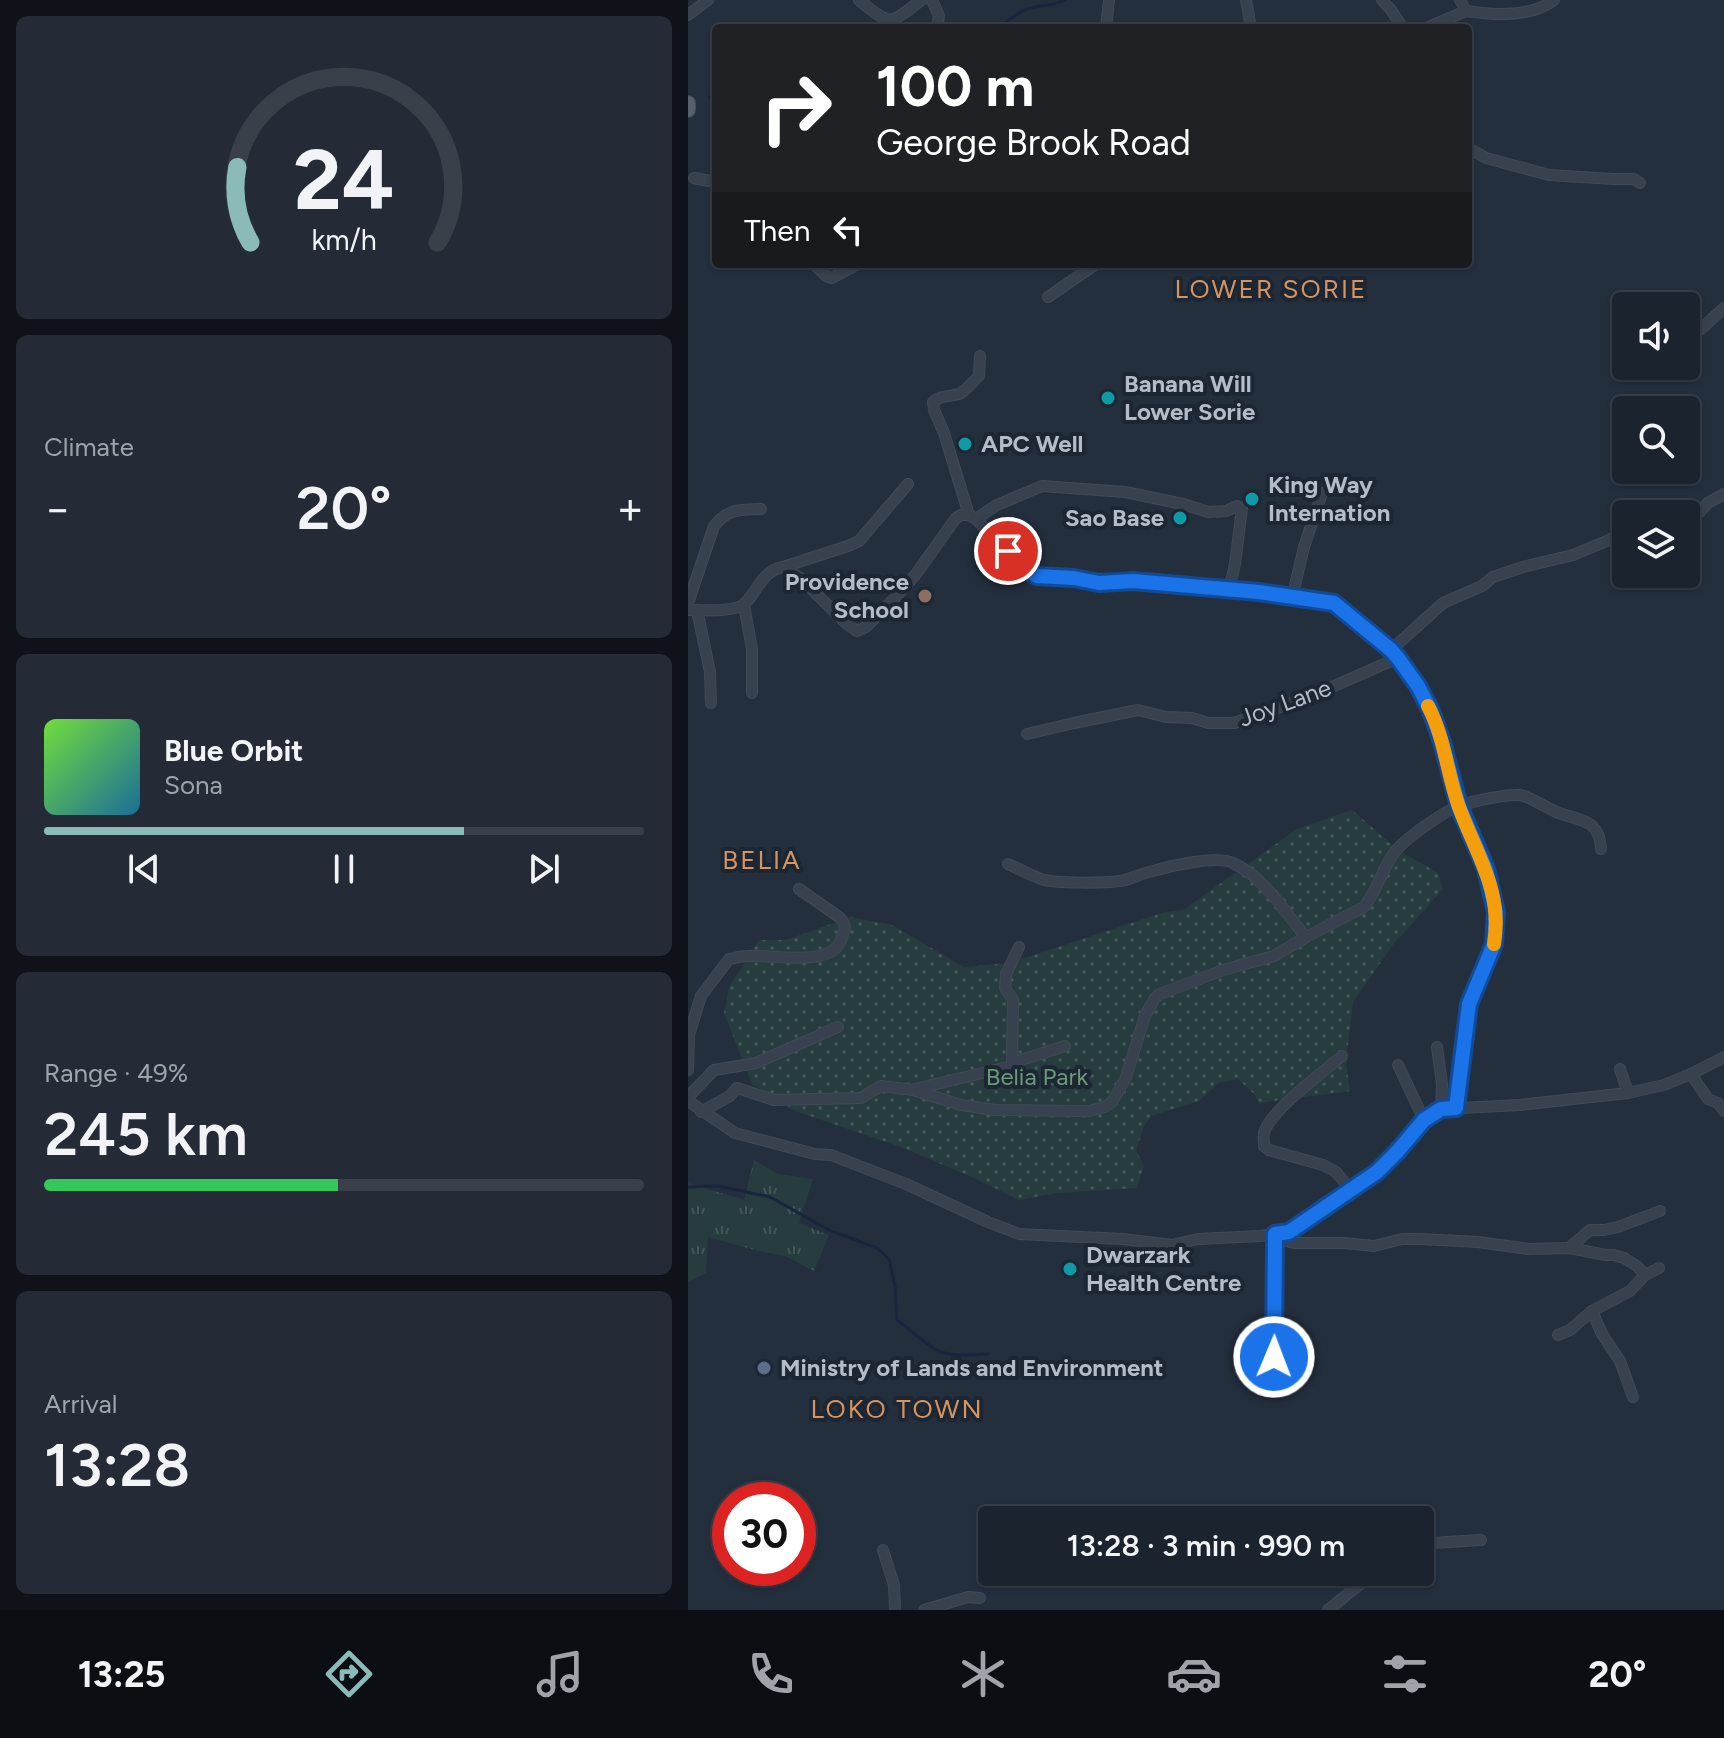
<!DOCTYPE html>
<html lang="en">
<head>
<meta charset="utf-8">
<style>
  body { margin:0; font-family:Figtree,sans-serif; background:#242b36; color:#f1f3f6; height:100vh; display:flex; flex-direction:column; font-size:30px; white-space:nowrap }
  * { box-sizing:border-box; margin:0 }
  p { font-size:26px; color:#a0a4aa }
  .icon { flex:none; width:44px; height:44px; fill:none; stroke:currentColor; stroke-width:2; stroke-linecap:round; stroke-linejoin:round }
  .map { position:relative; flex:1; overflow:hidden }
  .drawer { display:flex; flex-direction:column; gap:16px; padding:16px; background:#0f1319; width:688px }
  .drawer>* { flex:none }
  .banner { position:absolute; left:24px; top:24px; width:760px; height:244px; border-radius:8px; box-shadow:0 2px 6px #0004,0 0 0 2px #39404a; background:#202124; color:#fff; overflow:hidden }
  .controls { position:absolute; left:924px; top:292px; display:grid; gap:16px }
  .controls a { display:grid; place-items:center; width:88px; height:88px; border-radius:8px; background:#1b232e; box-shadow:0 2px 6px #0004,0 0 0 2px #39404a; font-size:40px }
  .speed { position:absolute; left:24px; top:1482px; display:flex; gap:16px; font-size:40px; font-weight:700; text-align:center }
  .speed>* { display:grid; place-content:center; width:104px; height:104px; border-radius:50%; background:#1b232e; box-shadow:0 2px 6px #0004,0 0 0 2px #39404a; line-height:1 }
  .speed .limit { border:12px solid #d22; background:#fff; color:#111 }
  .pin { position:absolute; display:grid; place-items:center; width:68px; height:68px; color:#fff; margin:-34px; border:4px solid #fff; border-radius:50%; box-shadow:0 2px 8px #0007 }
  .me { position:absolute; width:88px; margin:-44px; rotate:1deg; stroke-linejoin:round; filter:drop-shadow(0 0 6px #0008) }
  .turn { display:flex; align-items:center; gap:28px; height:168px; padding:0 32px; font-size:36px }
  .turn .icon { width:104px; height:104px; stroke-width:2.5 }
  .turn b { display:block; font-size:56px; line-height:68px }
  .then { display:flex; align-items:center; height:76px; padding:0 32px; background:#0003; gap:16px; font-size:30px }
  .big { font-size:60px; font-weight:600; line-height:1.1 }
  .drawer .tile { flex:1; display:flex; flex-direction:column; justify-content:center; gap:12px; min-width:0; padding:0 28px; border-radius:12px; background:#242b36 }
  .drawer .dial { align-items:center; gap:0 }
  .dial svg { height:208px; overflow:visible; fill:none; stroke:#39404a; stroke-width:7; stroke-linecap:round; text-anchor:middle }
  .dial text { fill:#f1f3f6; stroke:none }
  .song { display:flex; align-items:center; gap:24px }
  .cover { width:96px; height:96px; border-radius:12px; background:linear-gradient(135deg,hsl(100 70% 55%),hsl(200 70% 35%)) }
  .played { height:8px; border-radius:4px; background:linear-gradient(90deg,#8bbbb9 70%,#39404a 70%) }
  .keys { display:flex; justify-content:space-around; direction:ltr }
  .heat { display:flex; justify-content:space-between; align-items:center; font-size:44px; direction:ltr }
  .charge { height:12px; border-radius:6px; background:linear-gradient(90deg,#34c759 49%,#39404a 0) }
  .trip { position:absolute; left:290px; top:1506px; width:456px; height:80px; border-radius:8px; background:#1b232e; box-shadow:0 2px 6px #0004,0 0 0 2px #39404a; font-weight:600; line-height:80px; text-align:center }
  .dock { display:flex; height:128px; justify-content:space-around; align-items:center; background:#0b0e12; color:#a0a4aa }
  .dock .icon { width:56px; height:56px }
  .dock .current { color:#8bbbb9 }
  .dock b { font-size:36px; color:#f1f3f6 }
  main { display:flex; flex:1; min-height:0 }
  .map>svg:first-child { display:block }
  .grass { fill:url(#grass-tufts) }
  .park { fill:url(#park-dots) }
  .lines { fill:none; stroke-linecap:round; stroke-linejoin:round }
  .stream { stroke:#17263c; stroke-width:3 }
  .minor-casing { stroke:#414a57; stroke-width:12 }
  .major-casing { stroke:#414a57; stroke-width:16 }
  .minor { stroke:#38414e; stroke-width:10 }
  .major { stroke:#56606e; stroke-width:14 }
  .route-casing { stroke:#114b97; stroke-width:20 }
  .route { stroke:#1a73e8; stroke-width:14 }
  .slow { stroke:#f59e0b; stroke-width:14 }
  .culture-dot { fill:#0f9aa8; stroke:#1d2633; stroke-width:3 }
  .education-dot { fill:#8d6e63; stroke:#1d2633; stroke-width:3 }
  .service-dot { fill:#5c6f8a; stroke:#1d2633; stroke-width:3 }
  .labels { text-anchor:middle; stroke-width:8; stroke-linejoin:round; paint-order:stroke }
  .poi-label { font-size:24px; font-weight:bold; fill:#b4bcc9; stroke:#1d2633; text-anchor:start }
  .street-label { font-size:24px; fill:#b4bcc9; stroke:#1d2633 }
  .park-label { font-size:24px; fill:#6b9a76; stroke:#1d2633 }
  .neighbourhood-label { font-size:26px; letter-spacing:2px; fill:#d59563; stroke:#1d2633 }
</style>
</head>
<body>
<main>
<section class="drawer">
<div class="tile dial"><svg viewBox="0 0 100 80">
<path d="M14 69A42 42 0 1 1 86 69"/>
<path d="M14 69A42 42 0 0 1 9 40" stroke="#8bbbb9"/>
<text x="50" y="56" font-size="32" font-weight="700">24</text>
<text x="50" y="72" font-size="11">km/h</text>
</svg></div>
<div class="tile"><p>Climate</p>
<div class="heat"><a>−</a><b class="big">20°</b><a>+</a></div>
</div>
<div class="tile">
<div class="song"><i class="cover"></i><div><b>Blue Orbit</b><p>Sona</p></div></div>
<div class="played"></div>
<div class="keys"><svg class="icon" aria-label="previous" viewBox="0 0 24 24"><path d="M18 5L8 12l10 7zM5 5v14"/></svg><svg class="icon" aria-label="pause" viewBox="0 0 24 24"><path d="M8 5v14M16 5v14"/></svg><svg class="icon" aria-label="next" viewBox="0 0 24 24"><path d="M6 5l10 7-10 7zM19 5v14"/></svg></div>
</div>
<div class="tile"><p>Range · 49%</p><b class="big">245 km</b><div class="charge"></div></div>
<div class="tile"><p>Arrival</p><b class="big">13:28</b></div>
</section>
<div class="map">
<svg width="1036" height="1610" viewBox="0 0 1036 1610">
  <defs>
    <pattern id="grass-tufts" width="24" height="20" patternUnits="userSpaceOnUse" patternTransform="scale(2)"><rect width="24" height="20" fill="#263c3f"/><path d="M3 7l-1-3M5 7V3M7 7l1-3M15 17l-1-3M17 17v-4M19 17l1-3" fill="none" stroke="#435659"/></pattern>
    <pattern id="park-dots" width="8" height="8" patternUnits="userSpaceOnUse" patternTransform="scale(2)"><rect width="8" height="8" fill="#263c3f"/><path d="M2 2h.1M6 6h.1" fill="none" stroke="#435659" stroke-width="1.8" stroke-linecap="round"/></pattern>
  </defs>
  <rect width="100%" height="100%" fill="#242f3e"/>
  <polygon class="grass" points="66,1160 90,1174 125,1179 111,1223 141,1235 126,1271 97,1256 70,1251 20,1237 18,1273 0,1282 0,1183 56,1200"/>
  <polygon class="park" points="664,810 709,849 750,873 755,889 714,935 709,939 665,1002 658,1063 662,1091 571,1103 567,1095 550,1079 531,1083 511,1101 463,1116 456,1126 448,1150 456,1166 449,1188 369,1193 331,1200 284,1177 213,1147 107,1111 64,1084 36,1013 41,987 71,940 98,940 162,917 204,925 276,967 321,963 477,912 495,910 609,829"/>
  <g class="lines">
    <g class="stream">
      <polyline points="194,28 202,21"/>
      <path d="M308,28C318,23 327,14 337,10C351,4 364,7 377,0"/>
      <polyline points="22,97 28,96"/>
      <path d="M0,1187L30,1186L82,1197L143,1231L189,1248L201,1259L207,1286L209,1320C224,1330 236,1345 253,1352C267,1357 285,1355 300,1354"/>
    </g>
    <defs>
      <g id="minor">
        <path d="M171,0C204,28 202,23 234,0"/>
        <polyline points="244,0 251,16 249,28"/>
        <polyline points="558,0 563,28"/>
        <polyline points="694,0 703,10 715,28"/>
        <path d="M772,0L778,11C805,15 843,18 866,0"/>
        <polyline points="0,15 20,0"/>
        <polyline points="418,28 421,0"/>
        <polyline points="738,28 778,11"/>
        <polyline points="780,148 798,158 861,175 925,179 946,179 952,183"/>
        <polyline points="6,178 21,181 28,179"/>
        <polyline points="126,264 138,276 144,278 170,264"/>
        <polyline points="360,297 408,264"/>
        <polyline points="1003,338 1036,308"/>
        <polyline points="952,514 957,509 963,507 978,514"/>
        <path d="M281,515L288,519L335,567L349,576L386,578L411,583L445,581L571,592L646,603L703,650C727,677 745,710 755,745C760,765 764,785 770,804C783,847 812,884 808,931C805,958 787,979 781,1005C773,1038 771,1074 768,1108"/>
        <path d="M281,515L256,433L246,410L245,402C253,395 261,397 271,394C277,392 285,381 291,376L292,356"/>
        <polyline points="288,519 309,505 354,486 437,492 495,504 520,512 538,511 549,506 554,508 547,564 541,590"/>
        <polyline points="998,526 1020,503 1036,494"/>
        <polyline points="95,567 160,546 171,541 220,484"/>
        <polyline points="604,598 616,547 634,493"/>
        <path d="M0,603L26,526C41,508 51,510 73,509"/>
        <polyline points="56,605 64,649 64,693"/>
        <path d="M0,610C14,610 41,612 53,606C68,598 71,571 95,567L112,578L160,625L169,631L178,627L207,598L228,574L268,518L273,515H281"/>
        <polyline points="9,610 22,672 23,703"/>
        <polyline points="703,650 755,603 794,586 805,577 835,567 885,555 921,540 938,529"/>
        <polyline points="339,734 386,723 450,710 478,717 504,718 520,723 546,723 621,697 710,658"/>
        <path d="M320,864C331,869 342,875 353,879C368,884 416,883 432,881C442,880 452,874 461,872C481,866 528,855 545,863C577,878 596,911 618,937"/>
        <polyline points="749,1047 754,1084 753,1109"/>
        <path d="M654,1056C636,1071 581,1112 576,1133C575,1138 576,1140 576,1146L581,1150L635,1165L648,1172L662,1189"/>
        <polyline points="324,1063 325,1000 317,988 318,974 331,947"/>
        <polyline points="710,1065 736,1120"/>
        <polyline points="932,1069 940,1093"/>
        <path d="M0,1070L1,1035L13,996L41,959C47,958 53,956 59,956C81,955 122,962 140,953C148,950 153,942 155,934C158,927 157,923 151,917L111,889"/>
        <polyline points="1003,1074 1020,1099 1030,1103 1036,1111"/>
        <polyline points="227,1089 324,1066 324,1063 377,1046"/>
        <polyline points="0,1097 26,1070 68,1063 150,1027"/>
        <polyline points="0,1101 47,1133 127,1154 143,1155 218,1184 300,1222 331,1234 435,1239 484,1245 510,1239 573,1236 601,1232 689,1172 709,1152 736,1120 753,1109 832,1105 940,1093 976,1085 1003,1074 1036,1057"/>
        <path d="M13,1112L42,1096L49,1088L86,1100L173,1098L193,1086L225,1090L273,1105L307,1110L401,1111L417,1107L425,1101L438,1077L457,1016L467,998L472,994L535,970L586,956L618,937L676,907C689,891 694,870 706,853C715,840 755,812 771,806C785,801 818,794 832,795C844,797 859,809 871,813C894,821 912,820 913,849"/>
        <polyline points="593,1232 598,1241 606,1243 656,1243 686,1246 714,1239 733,1239 790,1242 841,1249 881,1248 918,1255 926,1255 936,1258 949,1266 957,1275"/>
        <polyline points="881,1248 902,1230 916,1230 930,1227 972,1211"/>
        <polyline points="904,1311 914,1334 932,1361 945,1397"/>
        <polyline points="870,1335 882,1330 904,1311 942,1291 957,1275 971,1268"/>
        <polyline points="586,1363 588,1291 587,1234"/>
        <polyline points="732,1546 744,1543 793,1540"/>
        <polyline points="195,1550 206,1585 207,1610"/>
        <polyline points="236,1610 280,1597 292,1598"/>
        <polyline points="640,1610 687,1572"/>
      </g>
      <polyline id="major" points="0,103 0,110"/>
    </defs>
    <use href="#minor" class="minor-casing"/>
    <use href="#major" class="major-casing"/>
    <use href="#minor" class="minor"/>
    <use href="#major" class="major"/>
  </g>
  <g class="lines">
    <defs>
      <polyline id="route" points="320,551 335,567 349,576 386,578 411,583 445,581 571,592 646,603 703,650 710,658 730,686 743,711 754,742 771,806 798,869 808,912 806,944 781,1004 768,1108 753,1109 736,1120 709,1152 689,1172 601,1232 587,1234 586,1357"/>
    </defs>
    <use href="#route" class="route-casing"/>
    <use href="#route" class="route"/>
    <path class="slow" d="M740,706C757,738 759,774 771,807C788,854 815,891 806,944"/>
  </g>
  <g class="culture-dot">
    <circle cx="420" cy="398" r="8"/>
    <circle cx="277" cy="444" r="8"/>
    <circle cx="564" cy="499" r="8"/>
    <circle cx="492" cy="518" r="8"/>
    <circle cx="382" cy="1269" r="8"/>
  </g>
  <circle class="education-dot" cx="237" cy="596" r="8"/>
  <circle class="service-dot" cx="76" cy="1368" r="8"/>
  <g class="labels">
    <g class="poi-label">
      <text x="436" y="392">Banana Will<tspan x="436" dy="28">Lower Sorie</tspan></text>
      <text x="293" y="452">APC Well</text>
      <text x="580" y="493">King Way<tspan x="580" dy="28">Internation</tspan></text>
      <text x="476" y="526" text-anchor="end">Sao Base</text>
      <text x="221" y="590" text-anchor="end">Providence<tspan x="221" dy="28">School</tspan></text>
      <text x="398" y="1263">Dwarzark<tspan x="398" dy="28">Health Centre</tspan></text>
      <text x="92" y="1376">Ministry of Lands and Environment</text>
    </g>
    <g class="street-label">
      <text transform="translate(597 703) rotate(-20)" y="8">Joy Lane</text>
    </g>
    <g class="park-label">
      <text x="349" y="1085">Belia Park</text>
    </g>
    <g class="neighbourhood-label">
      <text x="583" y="298">LOWER SORIE</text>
      <text x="74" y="869">BELIA</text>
      <text x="209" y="1418">LOKO TOWN</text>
    </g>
  </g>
</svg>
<div class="controls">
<a><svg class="icon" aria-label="sound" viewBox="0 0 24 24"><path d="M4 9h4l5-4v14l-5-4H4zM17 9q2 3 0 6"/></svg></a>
<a><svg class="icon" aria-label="search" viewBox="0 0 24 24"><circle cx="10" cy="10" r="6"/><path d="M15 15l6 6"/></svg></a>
<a><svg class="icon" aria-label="layers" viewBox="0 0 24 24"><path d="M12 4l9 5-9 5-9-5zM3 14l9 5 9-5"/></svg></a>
</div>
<div class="speed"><div class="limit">30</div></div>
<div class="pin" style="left:320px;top:551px;background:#d93025"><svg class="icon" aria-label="arrive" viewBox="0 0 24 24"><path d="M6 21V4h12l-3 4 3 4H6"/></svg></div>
<svg class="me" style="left:586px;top:1357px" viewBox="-20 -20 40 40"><circle r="17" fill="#1a73e8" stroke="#fff" stroke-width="3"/><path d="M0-11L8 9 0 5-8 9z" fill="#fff"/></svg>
<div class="trip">13:28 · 3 min · 990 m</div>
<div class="banner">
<div class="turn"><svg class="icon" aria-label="right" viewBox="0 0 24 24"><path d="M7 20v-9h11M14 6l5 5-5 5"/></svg><div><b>100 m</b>George Brook Road</div></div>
<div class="then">Then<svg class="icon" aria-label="left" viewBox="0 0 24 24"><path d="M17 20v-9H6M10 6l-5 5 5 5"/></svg></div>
</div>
</div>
</main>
<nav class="dock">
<b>13:25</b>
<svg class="icon current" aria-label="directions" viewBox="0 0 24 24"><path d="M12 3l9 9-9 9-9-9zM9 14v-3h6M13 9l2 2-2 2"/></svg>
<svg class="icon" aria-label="music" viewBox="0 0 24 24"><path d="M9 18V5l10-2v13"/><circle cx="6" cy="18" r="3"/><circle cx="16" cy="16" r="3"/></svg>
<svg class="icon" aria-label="phone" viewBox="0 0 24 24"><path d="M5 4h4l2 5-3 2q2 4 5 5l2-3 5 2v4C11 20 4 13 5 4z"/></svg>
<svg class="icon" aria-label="climate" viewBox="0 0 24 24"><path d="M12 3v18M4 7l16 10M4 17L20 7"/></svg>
<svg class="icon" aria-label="car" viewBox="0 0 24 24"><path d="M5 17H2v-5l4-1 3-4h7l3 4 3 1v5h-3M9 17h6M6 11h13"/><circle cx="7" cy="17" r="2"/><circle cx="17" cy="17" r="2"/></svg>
<svg class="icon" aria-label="filters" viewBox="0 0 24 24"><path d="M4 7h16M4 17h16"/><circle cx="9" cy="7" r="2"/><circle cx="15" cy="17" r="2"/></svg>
<b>20°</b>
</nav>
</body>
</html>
